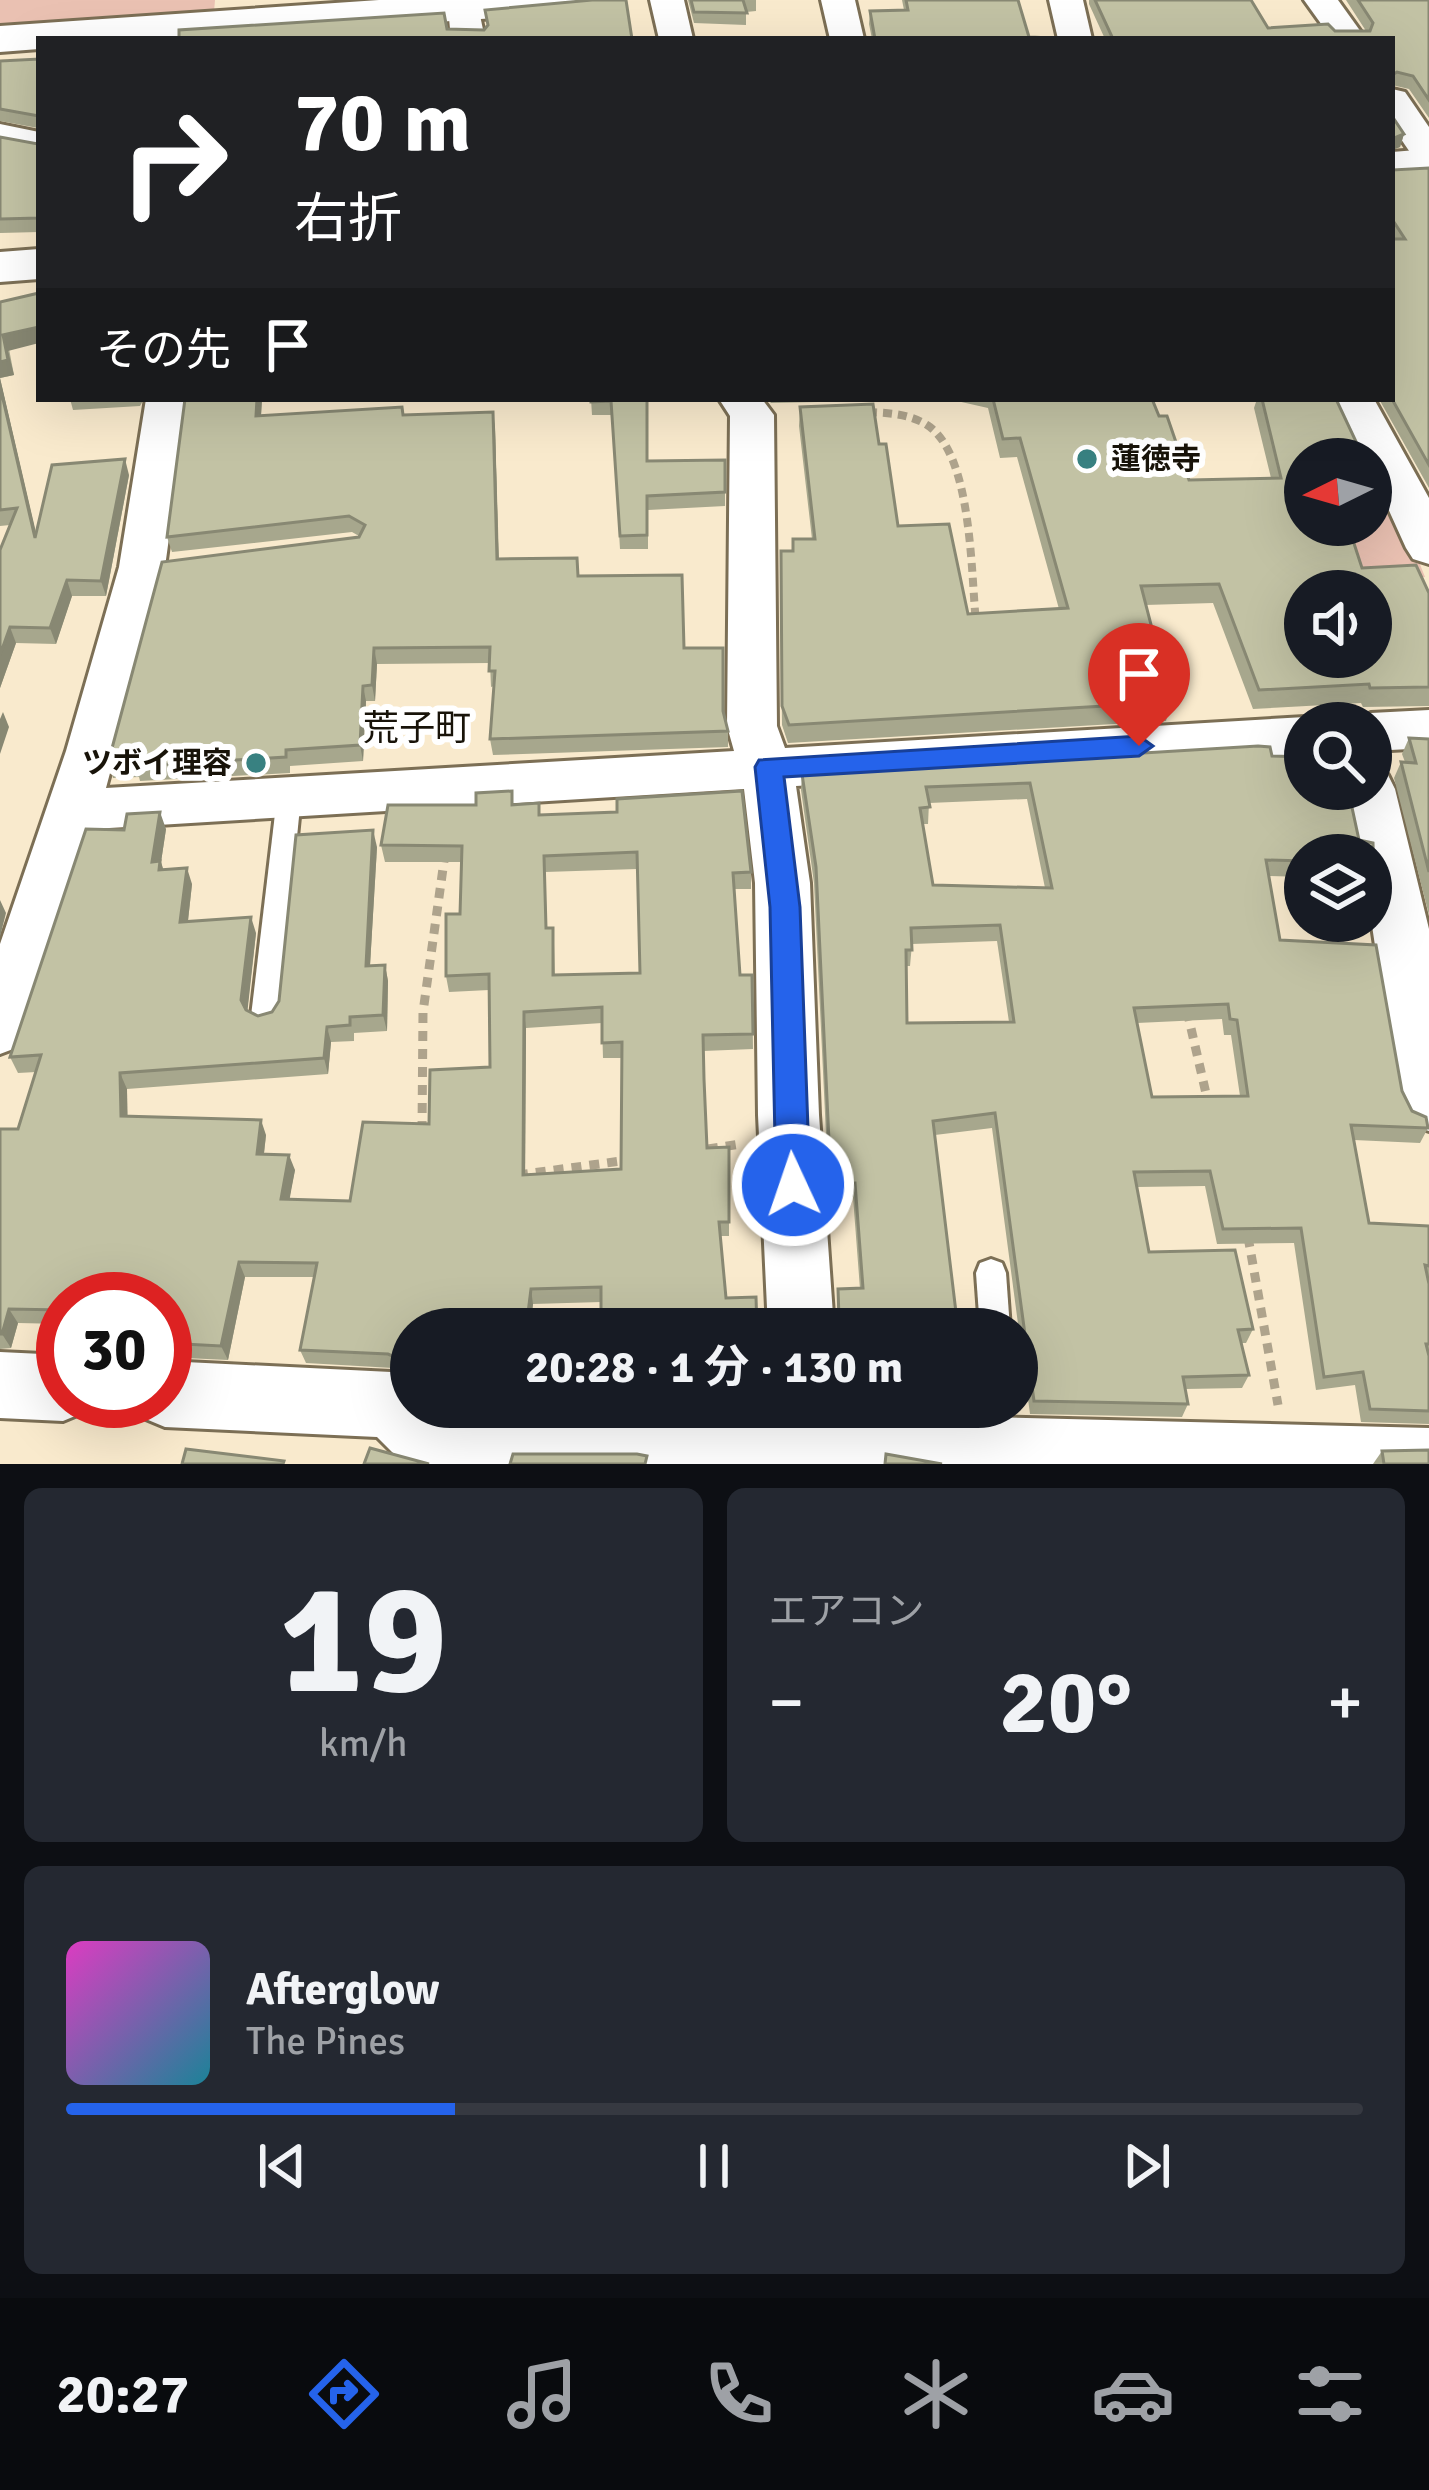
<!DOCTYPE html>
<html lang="ja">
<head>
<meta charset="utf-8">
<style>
  body { margin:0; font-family:Signika,"Noto Sans JP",sans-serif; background:#242831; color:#f1f3f6; height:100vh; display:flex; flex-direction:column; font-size:45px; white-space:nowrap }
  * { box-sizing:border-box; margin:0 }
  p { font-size:39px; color:#9ea1a6 }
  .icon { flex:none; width:66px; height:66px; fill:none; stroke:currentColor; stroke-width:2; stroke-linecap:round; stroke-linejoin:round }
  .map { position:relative; height:1464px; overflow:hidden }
  .side { display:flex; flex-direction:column; gap:24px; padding:24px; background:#0d0f14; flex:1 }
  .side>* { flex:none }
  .banner { position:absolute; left:36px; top:36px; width:1359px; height:366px; border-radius:0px; box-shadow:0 12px 48px #0002; background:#202124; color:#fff; overflow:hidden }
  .needle { width:78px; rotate:265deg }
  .tools { position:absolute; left:1284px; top:438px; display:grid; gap:24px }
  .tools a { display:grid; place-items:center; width:108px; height:108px; border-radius:50%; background:#171b24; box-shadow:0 12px 48px #0002; font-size:60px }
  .speed { position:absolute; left:36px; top:1272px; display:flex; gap:24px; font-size:60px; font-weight:700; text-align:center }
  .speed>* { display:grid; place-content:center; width:156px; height:156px; border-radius:50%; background:#171b24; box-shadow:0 12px 48px #0002; line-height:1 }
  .speed .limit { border:18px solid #d22; background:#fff; color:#111 }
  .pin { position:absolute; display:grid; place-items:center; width:102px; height:102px; color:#fff; margin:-123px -51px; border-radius:50% 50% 50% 0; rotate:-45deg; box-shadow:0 0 12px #0007 }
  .pin .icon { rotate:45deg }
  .me { position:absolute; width:132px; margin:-66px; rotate:357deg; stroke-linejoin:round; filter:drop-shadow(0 0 9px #0008) }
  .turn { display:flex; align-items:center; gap:42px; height:252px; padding:0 60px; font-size:54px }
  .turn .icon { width:156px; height:156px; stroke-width:2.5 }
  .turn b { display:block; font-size:84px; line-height:102px }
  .then { display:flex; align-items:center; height:114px; padding:0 60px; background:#0003; gap:24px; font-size:45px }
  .big { font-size:90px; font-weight:700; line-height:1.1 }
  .side .card { flex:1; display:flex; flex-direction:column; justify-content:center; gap:18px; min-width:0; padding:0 42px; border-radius:18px; background:#242831 }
  .side .dial { align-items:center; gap:0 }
  .dial b { font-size:156px; line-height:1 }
  .song { display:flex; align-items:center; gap:36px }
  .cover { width:144px; height:144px; border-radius:18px; background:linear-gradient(135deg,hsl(310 70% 55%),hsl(190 70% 35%)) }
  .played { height:12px; border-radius:6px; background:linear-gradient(90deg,#2563eb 30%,#363941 30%) }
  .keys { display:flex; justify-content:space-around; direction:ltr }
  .heat { display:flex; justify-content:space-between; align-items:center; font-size:66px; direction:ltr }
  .side .tiles { flex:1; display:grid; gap:24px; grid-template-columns:1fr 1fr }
  .card:last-child { grid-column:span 2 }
  .trip { position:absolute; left:390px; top:1308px; width:648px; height:120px; border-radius:60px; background:#171b24; box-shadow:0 12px 48px #0002; font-weight:700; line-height:120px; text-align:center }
  .tabs { display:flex; height:192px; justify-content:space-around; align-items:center; background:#090b0e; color:#9ea1a6 }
  .tabs .icon { width:84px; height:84px }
  .tabs .current { color:#2563eb }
  .tabs b { font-size:54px; color:#f1f3f6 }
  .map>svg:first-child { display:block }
  .green { fill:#eac1b2 }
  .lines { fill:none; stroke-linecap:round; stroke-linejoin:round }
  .lane-casing { stroke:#7c6f55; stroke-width:6 }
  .street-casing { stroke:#7c6f55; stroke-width:6 }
  .secondary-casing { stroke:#7c6f55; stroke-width:6 }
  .path-far1 { stroke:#aea38c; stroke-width:8; stroke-dasharray:9 6; stroke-linecap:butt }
  .path { stroke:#aea38c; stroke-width:9; stroke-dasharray:10 8; stroke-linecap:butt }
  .lane { fill:#fff; fill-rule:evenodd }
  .street { fill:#fff; fill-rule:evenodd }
  .secondary { fill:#fff; fill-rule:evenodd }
  .wall { fill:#a7a78d; fill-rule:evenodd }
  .shaded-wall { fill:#888873 }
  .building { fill:#c2c2a4; stroke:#888873; stroke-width:3; fill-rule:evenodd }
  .route { fill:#2563eb; stroke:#184099; stroke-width:3 }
  .poi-dot { fill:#388181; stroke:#fff; stroke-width:4.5 }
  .labels { text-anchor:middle; stroke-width:12; stroke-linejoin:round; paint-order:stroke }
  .poi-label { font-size:30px; font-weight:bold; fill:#181309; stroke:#fff; text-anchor:start }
  .quarter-label { font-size:36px; fill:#181309; stroke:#fff }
</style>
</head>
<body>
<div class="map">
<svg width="1429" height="1464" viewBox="0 0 1429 1464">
  <rect width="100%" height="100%" fill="#f9eacd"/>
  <g class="green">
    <polygon points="0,0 215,0 214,12 0,24"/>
    <polygon points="1371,494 1392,494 1425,577 1358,578 1339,525 1371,525"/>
  </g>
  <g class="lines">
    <defs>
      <g id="lane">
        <polygon points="289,788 298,790 301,797 279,1016 275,1024 265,1028 255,1024 251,1016 277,797 280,790"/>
        <polygon points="991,1259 1002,1263 1006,1273 1010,1329 980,1329 976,1273 980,1263"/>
      </g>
      <g id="street">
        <polygon points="650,0 684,0 693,39 659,39"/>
        <polygon points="821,0 855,0 864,39 830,39"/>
        <polygon points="1049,0 1083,0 1092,39 1058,39"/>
        <polygon points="1304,0 1338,0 1366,39 1332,39"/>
        <polygon points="453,1 477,1 485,39 451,39 448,8"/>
        <polygon points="1392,89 1405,92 1429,127 1429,164 1416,161 1392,126"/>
        <polygon points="0,124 39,132 39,154 0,146"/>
        <polygon points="146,399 188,399 165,567 106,788 734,751 727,726 730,416 719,399 762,399 774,415 777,726 785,748 1305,717 1323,723 1305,723 1305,755 796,786 810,883 819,1115 834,1329 768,1329 758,1115 755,883 744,789 93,829 29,1029 21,1046 0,1054 0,944 66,751 119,567"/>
        <polygon points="1332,399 1374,399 1429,498 1429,564 1413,559 1406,548 1371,471 1371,459 1365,459"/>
        <polygon points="1429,710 1429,748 1371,751 1371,723 1351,723 1371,713"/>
        <polygon points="1371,770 1388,775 1395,789 1429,929 1429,1131 1408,1124 1399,1105 1371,919 1371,855 1357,855 1343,789 1371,789"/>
        <polygon points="0,1352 63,1355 63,1401 91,1401 87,1411 63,1421 0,1418"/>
        <polygon points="165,1361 391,1372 411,1380 411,1407 456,1410 810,1407 824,1413 1429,1428 1429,1464 414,1464 397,1457 377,1437 165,1427 141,1417 134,1401 165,1401"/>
      </g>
      <g id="secondary">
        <polygon points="379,0 588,0 582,9 567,13 190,39 39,39 39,49 0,52 0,26"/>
        <polygon points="1429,149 1429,177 1392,180 1392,152"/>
        <polygon points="39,249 39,279 0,282 0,252"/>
      </g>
    </defs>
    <use href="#lane" class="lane-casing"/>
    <use href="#street" class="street-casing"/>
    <use href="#secondary" class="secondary-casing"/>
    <path class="path-far1" d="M868,412C890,413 912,414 930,427C972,459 971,573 976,623"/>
    <g class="path">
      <polyline points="1187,1011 1208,1102"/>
      <polyline points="422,1131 423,1012 445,854"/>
      <polyline points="708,1149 741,1144"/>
      <polyline points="518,1175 628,1160"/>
      <polyline points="1248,1237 1278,1405"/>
    </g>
    <use href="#lane" class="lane"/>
    <use href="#street" class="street"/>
    <use href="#secondary" class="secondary"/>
  </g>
  <g class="wall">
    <polygon points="688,0 756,0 756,11 746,12 746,25 694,23"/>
    <polygon points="902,0 1018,0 1029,37 1077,39 872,39 869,24 870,11 904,10"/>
    <polygon points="1089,0 1251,0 1268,28 1335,31 1366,31 1346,0 1429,0 1429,118 1409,89 1392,85 1392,39 1105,39 1089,4"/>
    <polygon points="39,59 39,232 0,233 0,137 38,144 38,128 0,121 0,61"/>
    <polygon points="1392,116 1404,134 1400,147 1392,150 1393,170 1429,168 1429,488 1379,399 1392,399"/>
    <polygon points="0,291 0,302 14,375 0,378 36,534 129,475 106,596 72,596 56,644 16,643 0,688 0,550 10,525 0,526"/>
    <polygon points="70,399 144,399 140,406 73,410"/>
    <polygon points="185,399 262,399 261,416 402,407 404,415 495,427 499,559 578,576 684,648 723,711 728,731 728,747 493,755 490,739 494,686 491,687 490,663 377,664 375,701 366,701 363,761 290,766 290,773 140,781 139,777 113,778 108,763 359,536 352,532 172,552 167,537"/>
    <polygon points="591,399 648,399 648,461 725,460 725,506 648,510 648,549 620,549 612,415 592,415"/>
    <polygon points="767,399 818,399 818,402 771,403"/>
    <polygon points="948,399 1152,399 1189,480 1271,478 1254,408 1257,399 1336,399 1360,450 1357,459 1305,459 1362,568 1429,593 1429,706 1363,707 1361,703 1253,709 1213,603 1145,605 1171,702 1166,721 788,743 782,725 780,570 792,551 793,539 812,539 799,426 800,407 879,444 898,526 968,614 1059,609 1017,457 1000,458 988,408"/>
    <polygon points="1409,738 1429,739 1429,915 1394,778 1401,762 1405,762 1402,754"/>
    <path d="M1258,746L1270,747L1272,756L1305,757V789H1348L1359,840L1373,843L1375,914L1368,930L1345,929L1343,921H1371V855H1305V877L1269,876L1280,940L1376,945L1402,1091L1412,1111L1426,1117L1428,1128L1420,1143L1354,1140L1369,1223L1429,1226V1424L1361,1422L1355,1385L1316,1390L1294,1243L1217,1244L1205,1186L1137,1187L1149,1252L1235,1250L1253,1329L1246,1343H1242L1249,1375L1242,1388L1185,1389L1188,1404L1182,1417L1030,1414L992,1128L935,1135L958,1329H822L823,1320L837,1319L838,1289H860L853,1197H829L814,883L801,790L802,774ZM1027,799L1045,888L933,885L923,824H928L929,803ZM997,941L1009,1022L907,1023L906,966H910L912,944ZM1222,1019L1224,1035H1231L1240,1096L1152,1097L1137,1023Z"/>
    <path d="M512,791L513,805L540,815L751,872V889H734L740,975H752L753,1049L703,1051L707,1148L729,1147V1236H720L601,1302L533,1304L530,1329H411V1376L393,1368L306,1363L300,1350L314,1277H245L228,1360L165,1357V1299H63V1324L18,1323L11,1348L0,1349V1129H18L36,1072L18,1073L10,1057L124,830L166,829L161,862L163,870L192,884L188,921L256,933L247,1011L258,1016L272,1012L377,847L370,966L385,965L388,981L387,1031L354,1033V1041L331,1042L328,1074L127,1089V1116L266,1135L264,1154L295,1170L289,1199L350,1201L490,1067L489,990L449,992L446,976L460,914L462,862H385L381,845ZM637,869L640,973L555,975L554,944L547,928L545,872ZM602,1023L603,1058H622L621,1169L525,1174L526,1028Z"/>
    <polygon points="890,1407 964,1407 963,1412 891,1410"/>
    <polygon points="1382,1451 1429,1464 1373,1464"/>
  </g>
  <g class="shaded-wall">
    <polygon points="1404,134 1400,147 1392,150 1392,139"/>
    <polygon points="39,327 39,343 8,351 14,375 0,378 41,554 35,538 0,386 0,362 3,335"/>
    <polygon points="257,399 262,399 260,431 256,416"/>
    <polygon points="493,412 495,427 499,575 497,559"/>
    <polygon points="125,459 129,475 106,596 101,581"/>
    <polygon points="67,580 72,596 56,644 50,628"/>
    <polygon points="10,627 16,643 0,688 0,655"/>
    <polygon points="374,648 377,664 375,701 372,685"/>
    <polygon points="363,686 366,701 363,761 360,745"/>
    <polygon points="3,712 9,727 0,754 0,719"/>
    <polygon points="160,812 166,829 161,862 166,878 152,862"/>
    <polygon points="373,830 377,847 369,982 366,966"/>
    <polygon points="187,868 192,884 186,938 180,922"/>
    <polygon points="0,900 6,913 0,937"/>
    <polygon points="251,917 256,933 247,1015 241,1000"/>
    <polygon points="385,965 388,981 387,1031 383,1015"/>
    <polygon points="524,1012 526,1028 525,1189 523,1175"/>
    <polygon points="327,1027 331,1042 328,1074 324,1058"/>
    <polygon points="120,1073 127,1089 128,1132 121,1116"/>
    <polygon points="261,1120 266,1135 262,1169 257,1154"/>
    <polygon points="289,1155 295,1170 287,1213 281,1199"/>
    <polygon points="239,1262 245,1277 228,1360 221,1346"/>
    <polygon points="531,1289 533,1304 530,1329 526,1329"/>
    <polygon points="9,1309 18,1323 11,1348 2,1334"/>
  </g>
  <g class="building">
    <polygon points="592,0 626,0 632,39 179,39 179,30 444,13 447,29 484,30 488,25 485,10"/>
    <polygon points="691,0 744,0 743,0 747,13 694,12"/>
    <polygon points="906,0 1018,0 1029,37 1077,39 875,39 870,11 908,10"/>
    <polygon points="1095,0 1251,0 1268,28 1328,24 1335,31 1370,31 1373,23 1358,0 1429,0 1429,100 1413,76 1397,72 1392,75 1392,39 1113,39"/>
    <polygon points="39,59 39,218 0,219 0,137 38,144 39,116 0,109 0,61"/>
    <polygon points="1392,116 1404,134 1392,139"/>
    <polygon points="1392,150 1393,170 1429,168 1429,465 1392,399 1392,239 1405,239 1392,219"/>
    <polygon points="39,293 39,327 3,335 8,360 0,362 0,302"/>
    <polygon points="0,386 35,538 52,465 125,459 101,581 67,580 50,628 10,627 0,655 0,550 17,508 0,510"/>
    <polygon points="185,399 257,399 256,416 402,407 403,415 493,412 497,559 577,558 578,576 682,575 684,648 723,648 723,711 728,731 490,739 495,671 489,671 490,647 374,648 372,685 363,686 360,745 286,750 286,757 135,766 136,761 108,763 162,562 359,537 365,525 349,516 167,537"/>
    <polygon points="591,399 647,399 647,461 725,460 725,492 647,496 647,535 620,536 611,401 591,402"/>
    <path d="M993,399H1152L1159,416H1167L1189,480L1281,478L1262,399H1336L1360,450L1323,451L1326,459H1305V525H1348L1362,568L1416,565L1429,593V687L1370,688L1369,684L1259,690L1219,584L1141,586L1171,702L789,725L782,706L781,551H793V539H815L800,407L873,404L879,444H886L898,526L949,524L968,614L1068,608L1020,438L1003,439ZM1305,591H1371V657H1305Z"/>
    <polygon points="1409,738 1429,739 1429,872 1401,762 1416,763"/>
    <path d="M1258,746L1270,747L1272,756L1305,757V789H1348L1359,840L1373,843L1375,914H1371V855H1305V861L1266,860L1280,940L1376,945L1402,1091L1412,1111L1426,1117L1428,1128L1351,1125L1369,1223L1429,1226V1266L1425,1265L1429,1284V1344H1426L1429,1356V1411L1370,1409L1363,1372L1324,1377L1301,1228L1223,1229L1210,1171L1134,1172L1149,1252L1235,1250L1253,1329L1238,1330L1249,1375L1183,1377L1188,1404L1034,1401L995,1113L933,1121L958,1329H824L823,1320L839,1318L838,1289L863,1288L855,1183H831L816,867L802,774ZM1030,783L1052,888L933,885L920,808L930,807L926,787ZM1000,925L1014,1022L907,1023L906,950H912L911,928ZM1228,1004L1230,1019L1237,1020L1248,1096L1152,1097L1134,1008Z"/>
    <path d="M512,791V805L539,803V815L617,812V799L742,791L751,872L733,873L740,975H752L753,1034L703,1035L704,1079L707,1148L729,1147V1222H719L726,1298L756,1297L757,1329H601V1287L531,1289L526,1329H411V1371V1364L388,1354L300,1350L317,1263L239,1262L221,1346L165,1343V1299H63V1310L9,1309L2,1334H0V1129H18L41,1055L10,1057L86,829L124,830L127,814L160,812L152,862L160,861L159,870L187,868L180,922L251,917L241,1000L246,1010L258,1016L272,1012L279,1001L296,835L373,830L366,966L385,965L383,1015L350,1017V1025L327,1027L324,1058L120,1073L121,1116L261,1120L257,1154L289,1155L281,1199L350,1201L363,1122L429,1124L430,1070L490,1067L489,974L446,976V914H460L462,846L381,845L388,805H476V793ZM637,852L640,973L553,975V928H546L544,856ZM602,1007V1043L622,1042L621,1169L523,1175L524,1012Z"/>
    <polygon points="370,1448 429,1464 364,1464"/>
    <polygon points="186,1449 284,1461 283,1464 182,1464"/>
    <polygon points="1429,1450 1429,1464 1384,1464 1382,1451"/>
    <polygon points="513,1454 637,1454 647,1456 645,1464 510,1464"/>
    <polygon points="886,1454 942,1464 885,1464"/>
  </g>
  <polygon class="route" points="1139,736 1153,746 1139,756 784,777 800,907 810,1185 805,1196 793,1200 781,1196 776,1185 770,907 755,767 759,760"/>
  <g class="poi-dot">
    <circle cx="1087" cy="459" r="12"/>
    <circle cx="256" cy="763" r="12"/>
  </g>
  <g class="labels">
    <g class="poi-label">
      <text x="1111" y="469">蓮徳寺</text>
      <text x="232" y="773" text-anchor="end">ツボイ理容</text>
    </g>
    <g class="quarter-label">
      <text x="417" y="740">荒子町</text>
    </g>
  </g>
</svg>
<div class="tools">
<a><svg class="needle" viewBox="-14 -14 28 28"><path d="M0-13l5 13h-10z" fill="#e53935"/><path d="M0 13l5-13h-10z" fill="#9ea1a6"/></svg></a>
<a><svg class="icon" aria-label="sound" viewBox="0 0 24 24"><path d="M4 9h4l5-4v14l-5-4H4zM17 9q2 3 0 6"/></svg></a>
<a><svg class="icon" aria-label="search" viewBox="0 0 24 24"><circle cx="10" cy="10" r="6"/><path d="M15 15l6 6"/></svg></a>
<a><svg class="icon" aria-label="layers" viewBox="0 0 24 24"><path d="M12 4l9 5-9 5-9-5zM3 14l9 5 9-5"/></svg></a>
</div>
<div class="speed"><div class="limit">30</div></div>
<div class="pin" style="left:1139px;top:746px;background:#d93025"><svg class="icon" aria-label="arrive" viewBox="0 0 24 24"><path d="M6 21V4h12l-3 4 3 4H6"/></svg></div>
<svg class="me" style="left:793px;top:1185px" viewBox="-20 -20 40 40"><circle r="17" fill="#2563eb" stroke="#fff" stroke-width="3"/><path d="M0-11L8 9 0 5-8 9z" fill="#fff"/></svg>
<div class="trip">20:28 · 1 分 · 130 m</div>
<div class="banner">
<div class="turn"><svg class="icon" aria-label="right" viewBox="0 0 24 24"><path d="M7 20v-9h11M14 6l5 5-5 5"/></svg><div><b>70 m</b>右折</div></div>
<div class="then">その先<svg class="icon" aria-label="arrive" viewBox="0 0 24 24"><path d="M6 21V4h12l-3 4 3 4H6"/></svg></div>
</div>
</div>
<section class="side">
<div class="tiles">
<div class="card dial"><b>19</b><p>km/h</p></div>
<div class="card"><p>エアコン</p>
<div class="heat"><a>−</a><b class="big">20°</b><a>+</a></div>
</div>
<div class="card">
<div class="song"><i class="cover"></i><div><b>Afterglow</b><p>The Pines</p></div></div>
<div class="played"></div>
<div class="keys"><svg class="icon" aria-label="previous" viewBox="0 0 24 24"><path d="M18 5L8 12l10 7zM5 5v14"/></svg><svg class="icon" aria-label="pause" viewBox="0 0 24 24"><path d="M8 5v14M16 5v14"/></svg><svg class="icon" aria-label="next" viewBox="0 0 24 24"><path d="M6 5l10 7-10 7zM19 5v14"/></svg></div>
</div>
</div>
</section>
<nav class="tabs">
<b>20:27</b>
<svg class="icon current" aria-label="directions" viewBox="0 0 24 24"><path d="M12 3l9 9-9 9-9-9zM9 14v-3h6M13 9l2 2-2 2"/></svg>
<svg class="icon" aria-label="music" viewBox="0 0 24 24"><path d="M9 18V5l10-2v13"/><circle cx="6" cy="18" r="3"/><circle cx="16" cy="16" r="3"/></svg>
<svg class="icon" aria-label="phone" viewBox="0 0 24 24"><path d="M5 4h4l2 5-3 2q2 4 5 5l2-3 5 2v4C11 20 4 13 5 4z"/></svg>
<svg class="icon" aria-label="climate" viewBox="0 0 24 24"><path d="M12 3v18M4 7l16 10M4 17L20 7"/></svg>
<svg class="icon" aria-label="car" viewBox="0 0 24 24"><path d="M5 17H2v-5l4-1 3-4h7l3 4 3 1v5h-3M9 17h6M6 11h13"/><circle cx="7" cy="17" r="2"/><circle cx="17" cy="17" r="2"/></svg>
<svg class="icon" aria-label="filters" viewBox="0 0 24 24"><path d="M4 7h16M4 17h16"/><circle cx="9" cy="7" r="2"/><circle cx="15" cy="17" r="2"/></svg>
</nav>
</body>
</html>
